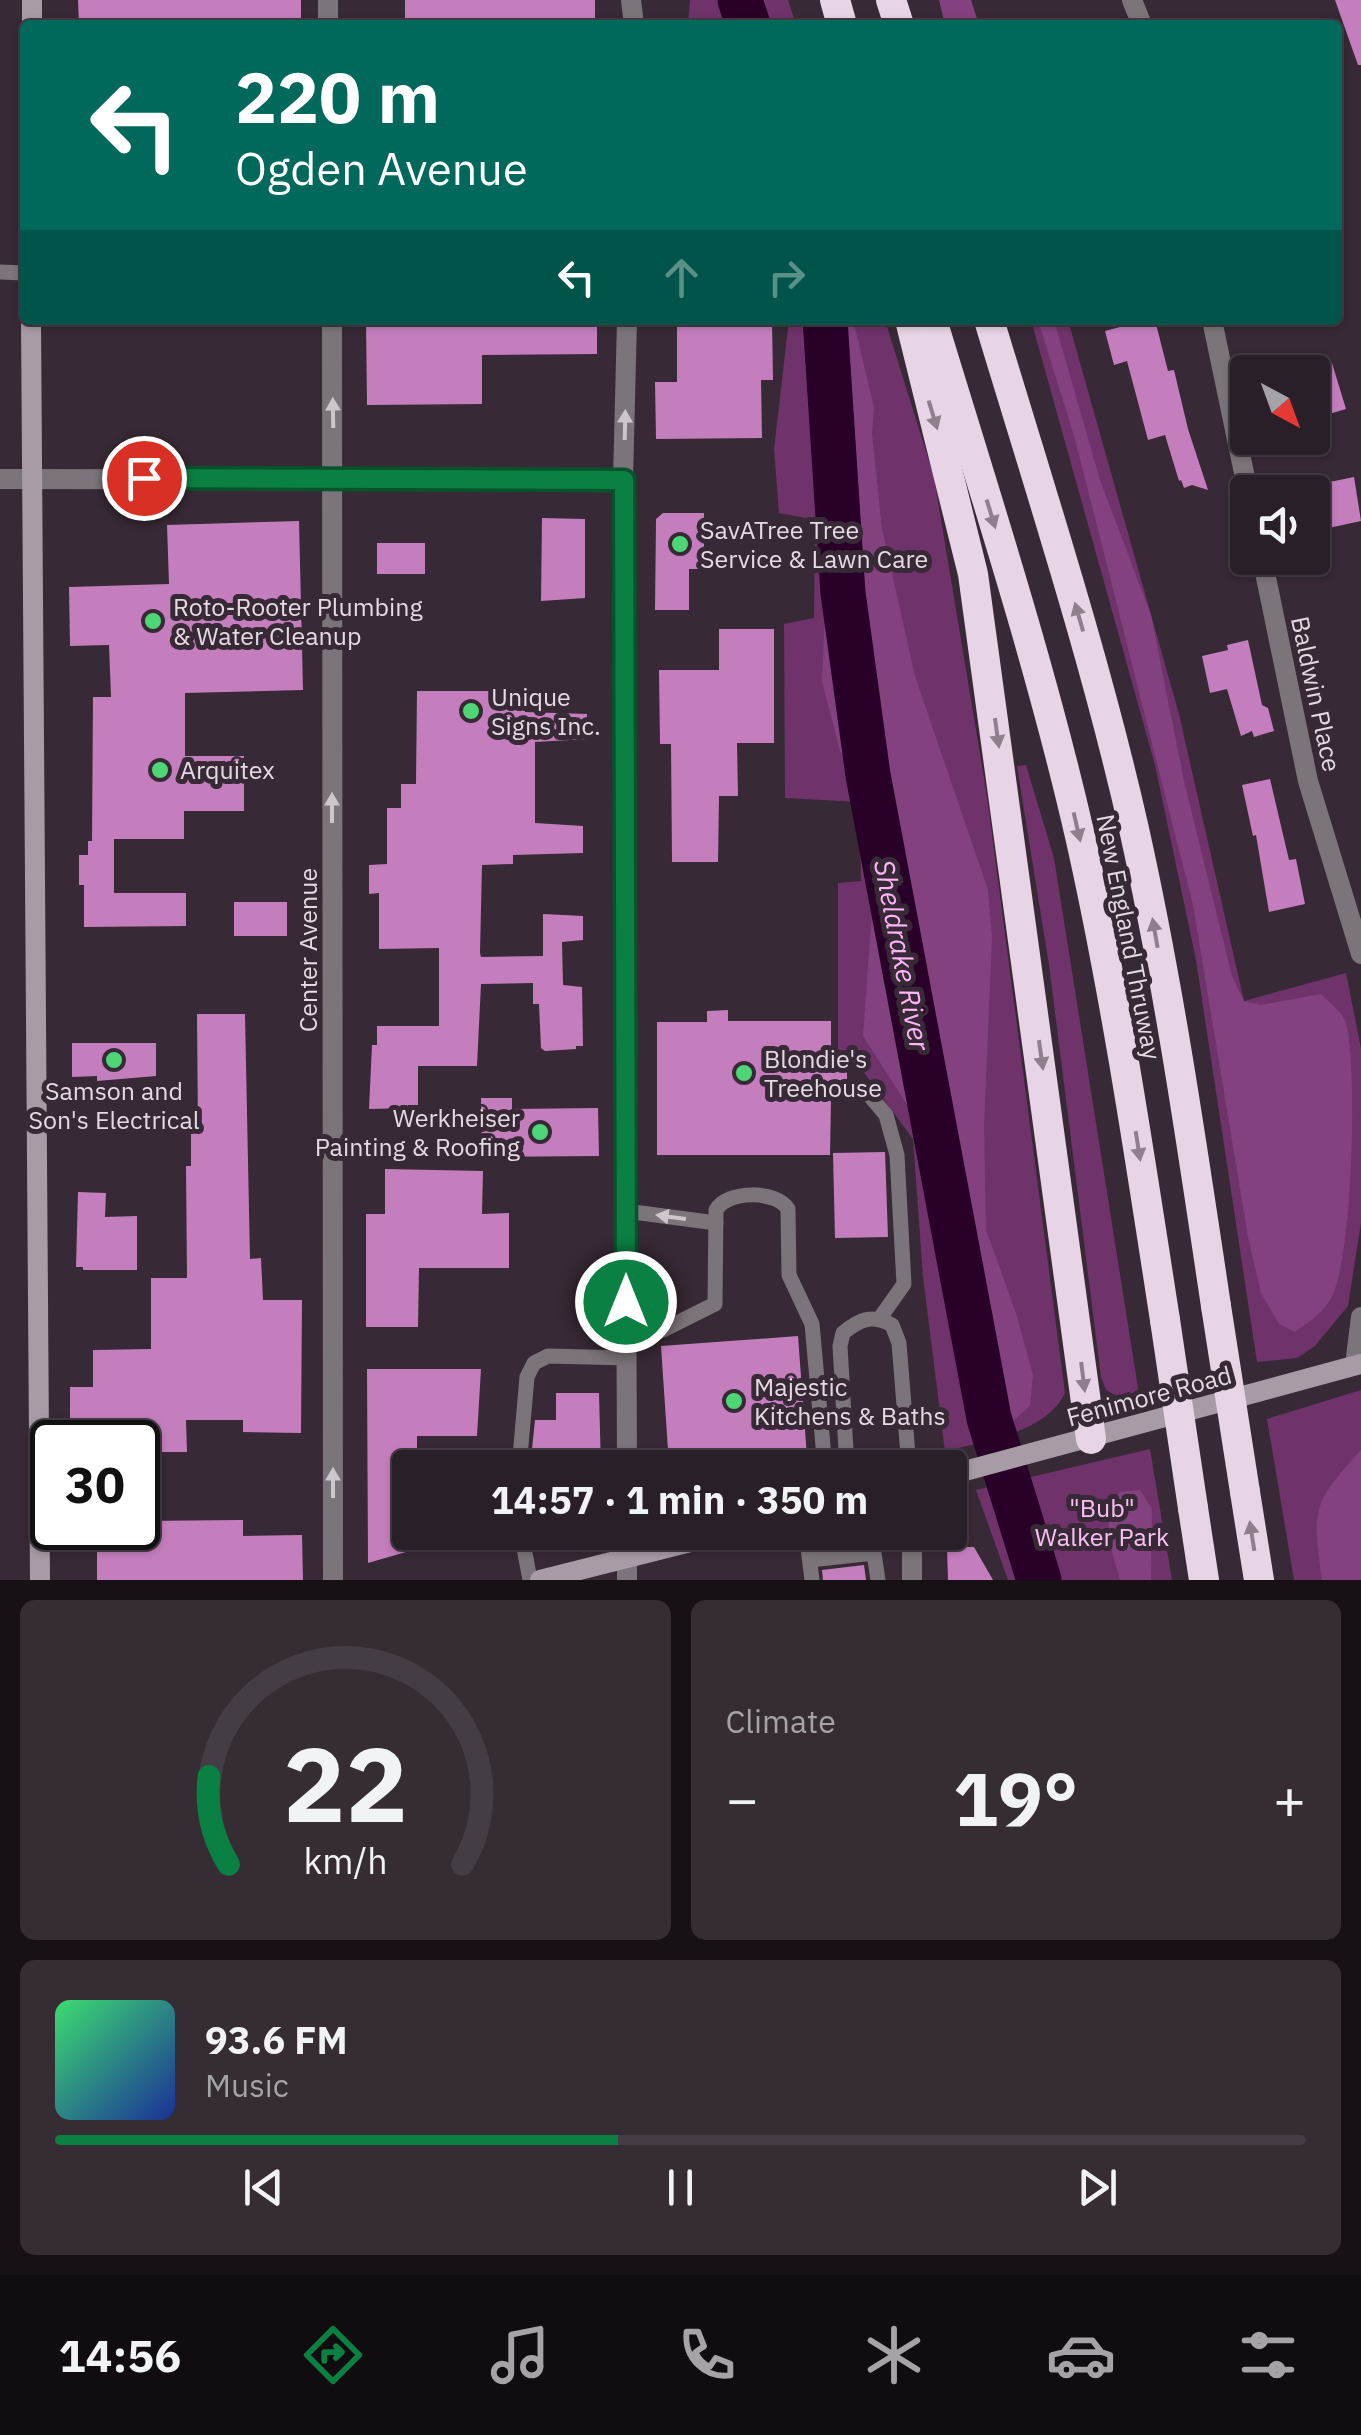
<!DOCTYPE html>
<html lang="en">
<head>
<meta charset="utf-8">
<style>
  body { margin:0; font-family:"IBM Plex Sans",sans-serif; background:#352c34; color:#f1f3f6; height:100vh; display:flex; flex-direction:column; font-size:38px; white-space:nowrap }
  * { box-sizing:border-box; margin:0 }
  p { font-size:32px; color:#a5a2a8 }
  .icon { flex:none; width:55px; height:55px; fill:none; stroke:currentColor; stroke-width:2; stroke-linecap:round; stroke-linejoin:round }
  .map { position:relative; height:1580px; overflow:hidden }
  .panel { display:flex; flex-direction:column; gap:20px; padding:20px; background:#171116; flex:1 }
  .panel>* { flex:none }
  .hud { position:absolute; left:20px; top:20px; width:1322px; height:305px; border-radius:10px; box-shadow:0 2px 8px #0004,0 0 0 2px #453d45; background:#00695c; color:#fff; overflow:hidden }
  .needle { width:65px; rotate:139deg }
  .controls { position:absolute; left:1230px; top:355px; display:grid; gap:20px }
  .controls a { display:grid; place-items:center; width:100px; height:100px; border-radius:10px; background:#291f28; box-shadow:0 2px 8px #0004,0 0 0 2px #453d45; font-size:50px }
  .speed { position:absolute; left:30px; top:1420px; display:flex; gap:20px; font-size:50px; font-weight:700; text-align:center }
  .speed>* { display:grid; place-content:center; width:130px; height:130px; border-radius:50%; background:#291f28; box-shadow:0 2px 8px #0004,0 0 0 2px #453d45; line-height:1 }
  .speed .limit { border:5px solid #111; border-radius:15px; background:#fff; color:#111 }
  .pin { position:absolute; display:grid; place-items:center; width:85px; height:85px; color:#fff; margin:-42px; border:5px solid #fff; border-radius:50%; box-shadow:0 2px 10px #0007 }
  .me { position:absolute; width:110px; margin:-55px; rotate:0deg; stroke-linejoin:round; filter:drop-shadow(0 0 8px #0008) }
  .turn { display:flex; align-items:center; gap:35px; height:210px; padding:0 50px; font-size:45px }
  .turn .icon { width:130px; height:130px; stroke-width:2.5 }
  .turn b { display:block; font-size:70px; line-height:85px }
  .lanes { display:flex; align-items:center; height:95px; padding:0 50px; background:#0003; justify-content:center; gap:50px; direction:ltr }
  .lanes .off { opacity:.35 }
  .big { font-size:75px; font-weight:800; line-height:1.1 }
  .panel .tile { flex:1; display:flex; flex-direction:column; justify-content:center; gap:15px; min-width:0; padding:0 35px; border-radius:15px; background:#352c34 }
  .panel .dial { align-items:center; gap:0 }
  .dial svg { height:260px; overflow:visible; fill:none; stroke:#453d45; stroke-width:7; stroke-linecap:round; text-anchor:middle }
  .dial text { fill:#f1f3f6; stroke:none }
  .song { display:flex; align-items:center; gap:30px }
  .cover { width:120px; height:120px; border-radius:15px; background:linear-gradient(135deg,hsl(140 70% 55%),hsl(230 70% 35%)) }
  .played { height:10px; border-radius:5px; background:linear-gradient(90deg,#0b8043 45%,#453d45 45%) }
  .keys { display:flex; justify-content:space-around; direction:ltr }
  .heat { display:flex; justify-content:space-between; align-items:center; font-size:55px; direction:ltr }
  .panel .tiles { flex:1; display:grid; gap:20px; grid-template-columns:1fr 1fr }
  .tile:last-child { grid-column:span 2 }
  .trip { position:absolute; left:392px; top:1450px; width:575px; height:100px; border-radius:10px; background:#291f28; box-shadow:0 2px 8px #0004,0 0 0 2px #453d45; font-weight:800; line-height:100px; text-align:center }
  .tab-bar { display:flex; height:160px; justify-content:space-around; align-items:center; background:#100c10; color:#a5a2a8 }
  .tab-bar .icon { width:70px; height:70px }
  .tab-bar .current { color:#0b8043 }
  .tab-bar b { font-size:45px; color:#f1f3f6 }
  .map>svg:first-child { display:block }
  .green { fill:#6f326b }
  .forest { fill:#83427f }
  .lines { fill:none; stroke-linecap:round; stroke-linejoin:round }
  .river { stroke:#290028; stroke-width:45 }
  .building { fill:#c47ebe }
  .lane { stroke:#7b747a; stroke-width:15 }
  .street { stroke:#7b747a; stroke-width:20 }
  .secondary { stroke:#a79ba5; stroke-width:20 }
  .highway { stroke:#e7d4e4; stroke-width:30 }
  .highway-bridge { stroke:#e7d4e4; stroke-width:30 }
  .oneway { fill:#cec6cd }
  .oneway2 { fill:#8f7e8c }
  .route-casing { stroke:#07532c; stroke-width:25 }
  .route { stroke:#0b8043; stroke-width:18 }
  .poi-dot { fill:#4ed676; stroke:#372935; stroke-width:4 }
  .labels { text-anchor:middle; stroke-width:10; stroke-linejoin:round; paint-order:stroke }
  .poi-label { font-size:25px; fill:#e3dae2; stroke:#372935; text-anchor:start }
  .street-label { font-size:25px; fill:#e3dae2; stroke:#372935 }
  .park-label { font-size:25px; fill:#f8c0f2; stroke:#372935 }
  .water-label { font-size:28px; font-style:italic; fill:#feb4f7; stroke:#372935 }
</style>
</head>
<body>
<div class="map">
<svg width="1361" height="1580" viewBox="0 0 1361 1580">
  <rect width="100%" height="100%" fill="#372935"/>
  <g class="green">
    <polygon points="690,0 788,0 796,25 688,25"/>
    <path d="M786,320H885L934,477L987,796L1065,1393C1045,1434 986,1439 945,1452L923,1277L913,1139L862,1070L838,1059V883L861,881L859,802L785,798L784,624L814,618L815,520L779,513L774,449L788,328Z"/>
    <polygon points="1031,320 1068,320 1179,714 1244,1001 1346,973 1361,1048 1361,1223 1348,1306 1315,1346 1297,1358 1257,1362 1196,960 1155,765"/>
    <polygon points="1026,765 1054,858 1139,1394 1122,1399 1106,1390 1101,1377 1049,965 1017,766"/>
    <polygon points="1361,1390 1361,1580 1294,1580 1267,1419"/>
    <polygon points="1150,1449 1172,1580 1008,1580 976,1490"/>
  </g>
  <g class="forest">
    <polygon points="719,0 765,0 769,25 729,25"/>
    <polygon points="939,0 971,0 979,25 945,25"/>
    <polygon points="802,320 853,320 874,407 872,434 882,529 915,676 988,890 992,938 984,1126 986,1230 1016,1313 1033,1375 1030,1406 1010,1424 966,1400 922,1128 863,1036 874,884 871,813 840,751 822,682 829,524 814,496"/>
    <path d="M1038,320H1054L1100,480L1151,615L1184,781L1232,976L1244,1001L1261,1005L1321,994C1329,1003 1343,1012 1346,1023C1358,1068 1352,1253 1333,1294C1326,1311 1310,1321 1295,1332L1279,1324L1261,1293L1248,1237L1193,905L1075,439Z"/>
    <path d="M1361,1450V1580H1322C1312,1508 1312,1504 1361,1450Z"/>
    <path d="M1140,1490L1152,1509L1151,1580H1120C1112,1549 1099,1520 1120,1492Z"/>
  </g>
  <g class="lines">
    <g class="river">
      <polyline points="740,0 748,25"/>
      <polyline points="825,320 843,593 868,775 989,1418 1039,1580"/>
    </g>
  </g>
  <g class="building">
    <polygon points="78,0 301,0 301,25 79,25"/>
    <rect x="405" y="0" width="190" height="25"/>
    <polygon points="1335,0 1361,0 1361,65 1358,65"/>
    <polygon points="366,320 597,320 597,354 482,355 482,404 367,405"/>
    <polygon points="677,320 772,320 773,380 761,380 762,438 656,439 655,382 677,382"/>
    <polygon points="1146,320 1155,320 1168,371 1174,370 1188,429 1208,490 1192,485 1184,488 1181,480 1179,481 1165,435 1148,440 1127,361 1114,365 1105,331"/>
    <polygon points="1332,363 1346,409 1312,419 1312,369"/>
    <polygon points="1354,477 1361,521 1324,529 1315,485"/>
    <polygon points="663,513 704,513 704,569 689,569 689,610 655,610 656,519"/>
    <polygon points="542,518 585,519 585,598 541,601"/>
    <polygon points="299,521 303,690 185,693 185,756 244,756 244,811 184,811 184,839 114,839 114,893 186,893 186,926 84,927 84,885 79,885 79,855 88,855 88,841 92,841 93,697 111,697 109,645 70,646 69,587 169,584 167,525"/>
    <rect x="377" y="543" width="48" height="31"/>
    <polygon points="719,629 774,629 774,743 737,743 738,796 719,796 718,862 672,862 671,744 660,744 659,670 719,670"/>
    <polygon points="1248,640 1262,705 1268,708 1274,731 1254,737 1252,731 1241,736 1227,689 1210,693 1202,656 1228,650 1227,645"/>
    <polygon points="417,691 525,691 525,712 587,714 587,739 535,742 535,823 583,826 583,853 513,855 513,864 482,865 480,953 481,957 543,956 543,914 583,916 583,940 562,942 563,985 582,987 583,1046 576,1046 576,1049 545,1051 541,1048 539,1004 533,1004 533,983 481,984 477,1066 418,1066 418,1105 408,1105 408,1108 369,1109 372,1045 377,1045 377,1026 439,1026 439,948 379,949 379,893 369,894 369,865 387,864 387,808 401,808 401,784 416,784"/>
    <polygon points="1270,779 1289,860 1296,859 1305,904 1269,912 1256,835 1253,836 1242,785"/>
    <rect x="234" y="902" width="53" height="34"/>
    <polygon points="728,1010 728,1021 831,1021 831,1067 847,1067 847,1099 831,1099 830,1155 657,1155 657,1022 707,1022 707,1011"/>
    <polygon points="197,1014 245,1014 250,1259 261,1258 263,1300 302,1300 301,1433 243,1432 243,1420 186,1420 187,1452 138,1452 138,1442 91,1442 87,1430 70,1430 70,1387 93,1387 93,1350 151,1349 151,1278 187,1278 186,1166 191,1166 191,1132 198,1132"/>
    <polygon points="72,1043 156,1043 156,1076 97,1081 97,1076 72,1077"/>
    <polygon points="481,1098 512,1098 512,1109 598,1108 599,1156 482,1157"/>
    <polygon points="885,1152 888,1237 835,1238 833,1153"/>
    <polygon points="385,1169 483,1171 482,1214 509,1213 509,1268 419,1268 418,1327 366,1327 366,1214 385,1214"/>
    <polygon points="78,1192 106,1193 105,1217 137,1216 137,1270 83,1270 83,1267 76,1267"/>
    <polygon points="798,1336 807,1457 718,1466 718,1462 669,1465 661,1346"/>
    <polygon points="367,1369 481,1369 477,1436 417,1436 417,1468 410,1468 410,1532 456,1532 457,1545 406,1552 368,1563"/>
    <polygon points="556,1393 599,1393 601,1468 530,1468 535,1420 556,1420"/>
    <polygon points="243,1520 243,1536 302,1535 303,1580 97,1580 97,1548 54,1550 53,1542 103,1528 138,1528 138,1521"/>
    <polygon points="947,1547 974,1547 993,1580 948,1580"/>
    <polygon points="864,1565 866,1580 823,1580 822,1570"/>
  </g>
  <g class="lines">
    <g class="lane">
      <polyline points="0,272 25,273"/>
      <polyline points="864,1089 886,1115 897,1155 904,1284 880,1318"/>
      <polyline points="626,1211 716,1223"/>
      <path d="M626,1332L663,1330L715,1304L716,1210C727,1190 776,1190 788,1209L789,1275L812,1324L825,1468"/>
      <polyline points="519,1468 527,1377 534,1363 548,1356 626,1358"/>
      <path d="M847,1468L840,1346L843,1333C860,1319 872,1314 892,1325L899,1343L909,1468"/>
      <polyline points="521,1532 530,1580"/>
      <polyline points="806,1532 812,1580"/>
      <polyline points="810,1560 874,1553 878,1580"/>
    </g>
    <g class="street">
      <polyline points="328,0 328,25"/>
      <polyline points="631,0 634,25"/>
      <polyline points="1132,0 1142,25"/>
      <polyline points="332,320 333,1580"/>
      <polyline points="1212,320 1248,492"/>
      <polyline points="0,479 623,480"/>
      <polyline points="1262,558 1308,781 1361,954"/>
      <polyline points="1355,1365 1361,1317"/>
      <polyline points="627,1468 623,480 627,320"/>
      <polyline points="912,1532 912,1580"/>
      <polyline points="627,1580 627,1532"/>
    </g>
    <g class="secondary">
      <polyline points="32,25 32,0"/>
      <polyline points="31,320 40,1580"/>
      <polyline points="950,1475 1361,1364"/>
      <polyline points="540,1580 730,1532"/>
    </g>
    <g class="highway">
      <polyline points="835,0 842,25"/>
      <polyline points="891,0 899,25"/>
      <polyline points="910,320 973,574 1091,1439"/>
      <path d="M932,320C984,491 1040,662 1080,836C1116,996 1140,1159 1165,1320"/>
      <path d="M989,320C1040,489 1095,657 1134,829C1169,986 1192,1146 1216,1306"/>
      <polyline points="1245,1492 1259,1580"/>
      <polyline points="1193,1508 1204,1580"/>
    </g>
    <g class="highway-bridge">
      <polyline points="1216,1306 1245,1492"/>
      <polyline points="1165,1320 1193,1508"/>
    </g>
  </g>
  <defs><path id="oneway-solid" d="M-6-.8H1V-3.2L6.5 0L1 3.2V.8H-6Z" transform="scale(2.5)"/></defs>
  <g class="oneway">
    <use href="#oneway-solid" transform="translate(333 413) rotate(-91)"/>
    <use href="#oneway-solid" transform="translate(625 425) rotate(-89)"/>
    <use href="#oneway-solid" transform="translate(332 808) rotate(-90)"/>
    <use href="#oneway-solid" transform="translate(671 1217) rotate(-172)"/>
    <use href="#oneway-solid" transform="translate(333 1483) rotate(-90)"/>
  </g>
  <g class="oneway2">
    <use href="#oneway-solid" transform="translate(933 415) rotate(73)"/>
    <use href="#oneway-solid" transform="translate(991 514) rotate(73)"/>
    <use href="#oneway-solid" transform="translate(1079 617) rotate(-106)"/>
    <use href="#oneway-solid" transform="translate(997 733) rotate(82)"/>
    <use href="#oneway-solid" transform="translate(1077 827) rotate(77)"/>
    <use href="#oneway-solid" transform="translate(1155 933) rotate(-100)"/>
    <use href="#oneway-solid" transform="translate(1041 1055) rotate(82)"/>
    <use href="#oneway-solid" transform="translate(1138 1146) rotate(81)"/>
    <use href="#oneway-solid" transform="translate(1083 1377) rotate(83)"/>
    <use href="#oneway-solid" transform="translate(1252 1536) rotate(-99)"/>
  </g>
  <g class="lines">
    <defs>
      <polyline id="route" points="144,478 624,480 626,1302"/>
    </defs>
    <use href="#route" class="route-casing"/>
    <use href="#route" class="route"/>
  </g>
  <g class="poi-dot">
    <circle cx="680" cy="544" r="10"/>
    <circle cx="153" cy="621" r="10"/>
    <circle cx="471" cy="711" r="10"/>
    <circle cx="160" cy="770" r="10"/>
    <circle cx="114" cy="1060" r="10"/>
    <circle cx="744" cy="1073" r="10"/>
    <circle cx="540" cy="1132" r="10"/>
    <circle cx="734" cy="1401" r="10"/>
  </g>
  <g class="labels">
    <g class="poi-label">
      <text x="700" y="539">SavATree Tree<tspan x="700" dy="29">Service &amp; Lawn Care</tspan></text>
      <text x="173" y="616">Roto-Rooter Plumbing<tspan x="173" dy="29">&amp; Water Cleanup</tspan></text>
      <text x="491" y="706">Unique<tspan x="491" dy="29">Signs Inc.</tspan></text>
      <text x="180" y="779">Arquitex</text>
      <text x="764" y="1068">Blondie's<tspan x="764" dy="29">Treehouse</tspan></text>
      <text x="114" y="1100" text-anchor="middle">Samson and<tspan x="114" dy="29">Son's Electrical</tspan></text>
      <text x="520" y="1127" text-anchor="end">Werkheiser<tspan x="520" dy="29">Painting &amp; Roofing</tspan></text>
      <text x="754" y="1396">Majestic<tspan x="754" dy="29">Kitchens &amp; Baths</tspan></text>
    </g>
    <g class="street-label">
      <text transform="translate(1316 694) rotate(78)" y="9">Baldwin Place</text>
      <text transform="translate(1129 937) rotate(79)" y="9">New England Thruway</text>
      <text transform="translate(308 950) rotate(-90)" y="9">Center Avenue</text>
      <text transform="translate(1149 1396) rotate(-15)" y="9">Fenimore Road</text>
    </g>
    <g class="park-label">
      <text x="1102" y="1517">"Bub"<tspan x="1102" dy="29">Walker Park</tspan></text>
    </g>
    <g class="water-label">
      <text transform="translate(902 955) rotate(79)" y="10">Sheldrake River</text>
    </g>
  </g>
</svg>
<div class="controls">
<a><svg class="needle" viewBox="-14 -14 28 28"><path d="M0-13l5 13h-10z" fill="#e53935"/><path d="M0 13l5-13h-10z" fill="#a5a2a8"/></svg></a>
<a><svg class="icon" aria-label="sound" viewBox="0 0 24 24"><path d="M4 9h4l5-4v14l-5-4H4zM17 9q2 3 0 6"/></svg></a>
</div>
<div class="speed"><div class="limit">30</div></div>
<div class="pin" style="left:144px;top:478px;background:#d93025"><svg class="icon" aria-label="arrive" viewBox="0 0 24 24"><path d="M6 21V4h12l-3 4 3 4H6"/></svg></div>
<svg class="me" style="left:626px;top:1302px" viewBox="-20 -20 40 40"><circle r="17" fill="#0b8043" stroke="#fff" stroke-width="3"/><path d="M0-11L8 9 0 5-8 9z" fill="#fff"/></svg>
<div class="trip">14:57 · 1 min · 350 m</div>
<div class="hud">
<div class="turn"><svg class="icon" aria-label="left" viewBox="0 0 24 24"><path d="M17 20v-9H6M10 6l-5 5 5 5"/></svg><div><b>220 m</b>Ogden Avenue</div></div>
<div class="lanes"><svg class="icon" aria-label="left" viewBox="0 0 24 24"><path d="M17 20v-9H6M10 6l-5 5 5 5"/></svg><svg class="icon off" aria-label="ahead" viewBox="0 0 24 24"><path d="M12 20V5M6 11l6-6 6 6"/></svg><svg class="icon off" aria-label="right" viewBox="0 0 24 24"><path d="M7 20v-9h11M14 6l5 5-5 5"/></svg></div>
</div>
</div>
<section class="panel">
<div class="tiles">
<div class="tile dial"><svg viewBox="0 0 100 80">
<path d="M14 69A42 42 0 1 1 86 69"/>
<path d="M14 69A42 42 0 0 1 8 42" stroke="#0b8043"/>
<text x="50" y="56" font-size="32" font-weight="700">22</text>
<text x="50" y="72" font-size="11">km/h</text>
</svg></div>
<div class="tile"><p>Climate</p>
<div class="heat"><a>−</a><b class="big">19°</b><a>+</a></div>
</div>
<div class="tile">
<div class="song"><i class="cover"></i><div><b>93.6 FM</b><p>Music</p></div></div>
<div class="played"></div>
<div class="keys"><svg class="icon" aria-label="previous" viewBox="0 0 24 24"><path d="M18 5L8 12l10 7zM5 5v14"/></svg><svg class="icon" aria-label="pause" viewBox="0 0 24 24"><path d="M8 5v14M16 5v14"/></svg><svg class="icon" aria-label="next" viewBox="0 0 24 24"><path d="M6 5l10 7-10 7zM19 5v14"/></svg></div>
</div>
</div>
</section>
<nav class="tab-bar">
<b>14:56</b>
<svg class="icon current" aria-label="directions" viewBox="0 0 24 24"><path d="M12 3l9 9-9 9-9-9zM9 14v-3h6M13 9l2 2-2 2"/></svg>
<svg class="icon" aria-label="music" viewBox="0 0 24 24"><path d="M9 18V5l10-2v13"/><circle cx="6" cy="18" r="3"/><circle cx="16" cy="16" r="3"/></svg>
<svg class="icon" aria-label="phone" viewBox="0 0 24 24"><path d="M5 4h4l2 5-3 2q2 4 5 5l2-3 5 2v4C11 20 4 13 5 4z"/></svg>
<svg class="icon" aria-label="climate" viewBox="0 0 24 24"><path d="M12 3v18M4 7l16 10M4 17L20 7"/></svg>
<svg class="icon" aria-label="car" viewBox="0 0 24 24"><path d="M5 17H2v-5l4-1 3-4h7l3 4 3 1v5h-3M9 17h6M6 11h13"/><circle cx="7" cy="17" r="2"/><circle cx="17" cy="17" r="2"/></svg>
<svg class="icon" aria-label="filters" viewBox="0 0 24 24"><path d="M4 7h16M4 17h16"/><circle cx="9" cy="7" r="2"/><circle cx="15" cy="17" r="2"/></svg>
</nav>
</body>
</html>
